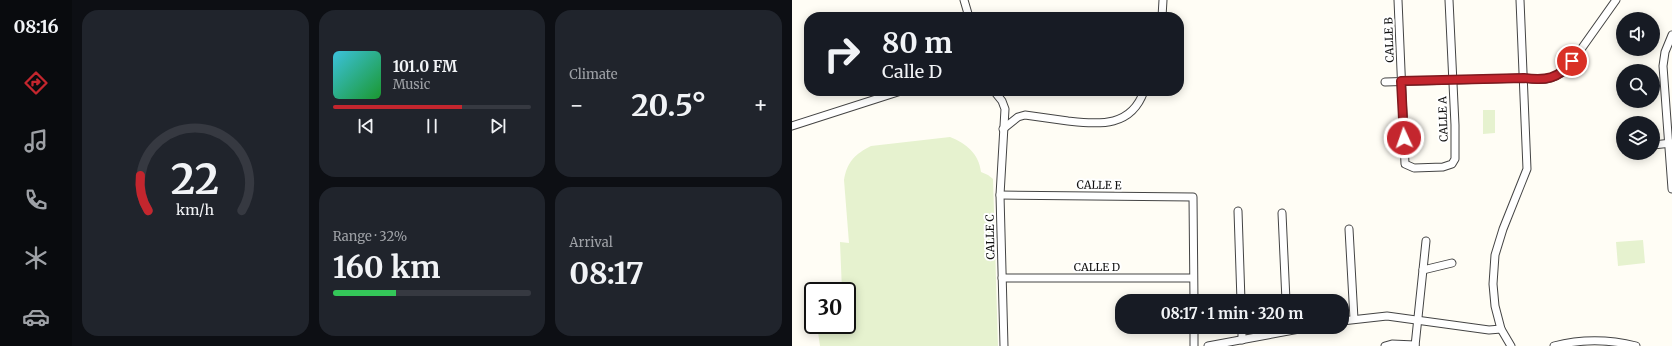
<!DOCTYPE html>
<html lang="en">
<head>
<meta charset="utf-8">
<style>
  body { margin:0; font-family:Merriweather,serif; background:#20242c; color:#f1f3f6; height:100vh; display:flex; flex-direction:column; font-size:15px; white-space:nowrap }
  * { box-sizing:border-box; margin:0 }
  p { font-size:13px; color:#9ea1a6 }
  .icon { flex:none; width:22px; height:22px; fill:none; stroke:currentColor; stroke-width:2; stroke-linecap:round; stroke-linejoin:round }
  .map { position:relative; flex:1; overflow:hidden }
  .details { display:flex; flex-direction:column; gap:10px; padding:10px; background:#0d0f14; width:720px }
  .details>* { flex:none }
  .banner { position:absolute; left:12px; top:12px; width:380px; height:84px; border-radius:16px; box-shadow:0 2px 10px #0003; background:#171b24; color:#f1f3f6; overflow:hidden }
  .tools { position:absolute; left:824px; top:12px; display:grid; gap:8px }
  .tools a { display:grid; place-items:center; width:44px; height:44px; border-radius:50%; background:#171b24; box-shadow:0 2px 10px #0003; font-size:20px }
  .speed { position:absolute; left:12px; top:282px; display:flex; gap:8px; font-size:20px; font-weight:700; text-align:center }
  .speed>* { display:grid; place-content:center; width:52px; height:52px; border-radius:50%; background:#171b24; box-shadow:0 2px 10px #0003; line-height:1 }
  .speed .limit { border:2px solid #111; border-radius:6px; background:#fff; color:#111 }
  .pin { position:absolute; display:grid; place-items:center; width:34px; height:34px; color:#fff; margin:-17px; border:2px solid #fff; border-radius:50%; box-shadow:0 1px 4px #0007 }
  .me { position:absolute; width:44px; margin:-22px; rotate:357deg; stroke-linejoin:round; filter:drop-shadow(0 0 3px #0008) }
  .turn { display:flex; align-items:center; gap:14px; height:84px; padding:0 12px; font-size:18px }
  .turn .icon { width:52px; height:52px; stroke-width:2.5 }
  .turn b { display:block; font-size:28px; line-height:34px }
  .big { font-size:30px; font-weight:700; line-height:1.1 }
  .details .widget { flex:1; display:flex; flex-direction:column; justify-content:center; gap:6px; min-width:0; padding:0 14px; border-radius:16px; background:#20242c }
  .details .dial { align-items:center; gap:0 }
  .dial svg { height:104px; overflow:visible; fill:none; stroke:#363941; stroke-width:7; stroke-linecap:round; text-anchor:middle }
  .dial text { fill:#f1f3f6; stroke:none }
  .song { display:flex; align-items:center; gap:12px }
  .cover { width:48px; height:48px; border-radius:6px; background:linear-gradient(135deg,hsl(190 70% 55%),hsl(130 70% 35%)) }
  .played { height:4px; border-radius:2px; background:linear-gradient(90deg,#c4262e 65%,#363941 65%) }
  .keys { display:flex; justify-content:space-around; direction:ltr }
  .heat { display:flex; justify-content:space-between; align-items:center; font-size:22px; direction:ltr }
  .charge { height:6px; border-radius:3px; background:linear-gradient(90deg,#34c759 32%,#363941 0) }
  .details .tiles { flex:1; display:grid; gap:10px; grid-template-columns:repeat(3,1fr) }
  .widget:first-child { grid-row:span 2 }
  .trip { position:absolute; left:323px; top:294px; width:234px; height:40px; border-radius:16px; background:#171b24; box-shadow:0 2px 10px #0003; font-weight:700; line-height:40px; text-align:center }
  main { display:flex; flex:1; min-height:0 }
  .tab-bar { display:flex; flex-direction:column; width:72px; justify-content:space-around; align-items:center; background:#090b0e; color:#9ea1a6 }
  .tab-bar .icon { width:28px; height:28px }
  .tab-bar .active { color:#c4262e }
  .tab-bar b { font-size:18px; color:#f1f3f6 }
  .map>svg:first-child { display:block }
  .pitch { fill:#e6f2cf }
  .lines { fill:none; stroke-linecap:round; stroke-linejoin:round }
  .minor-casing { stroke:#444; stroke-width:9 }
  .minor { stroke:#fff; stroke-width:7 }
  .route-casing { stroke:#7f191e; stroke-width:10 }
  .route { stroke:#c4262e; stroke-width:7 }
  .labels { text-anchor:middle; stroke-width:4; stroke-linejoin:round; paint-order:stroke }
  .street-label { font-size:11px; fill:#111; stroke:#fff }
</style>
</head>
<body>
<main>
<nav class="tab-bar">
<b>08:16</b>
<svg class="icon active" aria-label="directions" viewBox="0 0 24 24"><path d="M12 3l9 9-9 9-9-9zM9 14v-3h6M13 9l2 2-2 2"/></svg>
<svg class="icon" aria-label="music" viewBox="0 0 24 24"><path d="M9 18V5l10-2v13"/><circle cx="6" cy="18" r="3"/><circle cx="16" cy="16" r="3"/></svg>
<svg class="icon" aria-label="phone" viewBox="0 0 24 24"><path d="M5 4h4l2 5-3 2q2 4 5 5l2-3 5 2v4C11 20 4 13 5 4z"/></svg>
<svg class="icon" aria-label="climate" viewBox="0 0 24 24"><path d="M12 3v18M4 7l16 10M4 17L20 7"/></svg>
<svg class="icon" aria-label="car" viewBox="0 0 24 24"><path d="M5 17H2v-5l4-1 3-4h7l3 4 3 1v5h-3M9 17h6M6 11h13"/><circle cx="7" cy="17" r="2"/><circle cx="17" cy="17" r="2"/></svg>
</nav>
<section class="details">
<div class="tiles">
<div class="widget dial"><svg viewBox="0 0 100 80">
<path d="M14 69A42 42 0 1 1 86 69"/>
<path d="M14 69A42 42 0 0 1 8 42" stroke="#c4262e"/>
<text x="50" y="56" font-size="32" font-weight="700">22</text>
<text x="50" y="72" font-size="11">km/h</text>
</svg></div>
<div class="widget">
<div class="song"><i class="cover"></i><div><b>101.0 FM</b><p>Music</p></div></div>
<div class="played"></div>
<div class="keys"><svg class="icon" aria-label="previous" viewBox="0 0 24 24"><path d="M18 5L8 12l10 7zM5 5v14"/></svg><svg class="icon" aria-label="pause" viewBox="0 0 24 24"><path d="M8 5v14M16 5v14"/></svg><svg class="icon" aria-label="next" viewBox="0 0 24 24"><path d="M6 5l10 7-10 7zM19 5v14"/></svg></div>
</div>
<div class="widget"><p>Climate</p>
<div class="heat"><a>−</a><b class="big">20.5°</b><a>+</a></div>
</div>
<div class="widget"><p>Range · 32%</p><b class="big">160 km</b><div class="charge"></div></div>
<div class="widget"><p>Arrival</p><b class="big">08:17</b></div>
</div>
</section>
<div class="map">
<svg width="880" height="346" viewBox="0 0 880 346">
  <rect width="100%" height="100%" fill="#fffdf5"/>
  <g class="pitch">
    <polygon points="691,110 703,110 703,133 691,134"/>
    <path d="M158,137C174,143 187,154 189,172L196,175L201,179L206,346H28L25,325H55V291H50L48,242L57,243L52,180C55,162 63,154 79,146Z"/>
    <polygon points="851,240 853,263 826,266 824,242"/>
  </g>
  <g class="lines">
    <defs>
      <g id="minor">
        <polyline points="172,0 177,17"/>
        <polyline points="606,0 613,164 622,168 651,167 660,164 663,159 663,125 657,0"/>
        <polyline points="370,17 371,0"/>
        <polyline points="880,35 873,52 871,66 880,189"/>
        <path d="M593,82L732,78C751,81 760,80 775,69L824,0"/>
        <polyline points="202,91 210,101 213,109 208,195 212,346"/>
        <polyline points="0,126 109,91"/>
        <path d="M211,129L226,117L233,115C247,117 262,119 276,121C307,124 339,128 352,91"/>
        <polyline points="861,145 880,143"/>
        <polyline points="208,195 401,197 402,301"/>
        <polyline points="446,211 449,301"/>
        <polyline points="490,213 494,301"/>
        <polyline points="557,229 562,319"/>
        <polyline points="631,270 660,263"/>
        <polyline points="210,278 401,278"/>
        <polyline points="550,321 595,316 697,330 709,329"/>
        <polyline points="402,327 402,346"/>
        <polyline points="450,327 450,340"/>
        <polyline points="416,346 518,327"/>
        <polyline points="593,346 600,344 623,345"/>
        <polyline points="623,346 634,241"/>
        <polyline points="719,346 709,329 703,306 701,284 703,255 711,229 735,169 728,0"/>
        <path d="M762,346C789,339 816,339 844,346"/>
      </g>
    </defs>
    <use href="#minor" class="minor-casing"/>
    <use href="#minor" class="minor"/>
  </g>
  <g class="lines">
    <defs>
      <path id="route" d="M612,138L609,81L732,78C753,81 767,79 780,61"/>
    </defs>
    <use href="#route" class="route-casing"/>
    <use href="#route" class="route"/>
  </g>
  <g class="labels">
    <g class="street-label">
      <text transform="translate(597 40) rotate(-92)" y="4">CALLE B</text>
      <text transform="translate(651 119) rotate(-92)" y="4">CALLE A</text>
      <text transform="translate(307 185) rotate(1)" y="4">CALLE E</text>
      <text transform="translate(198 237) rotate(-91)" y="4">CALLE C</text>
      <text x="305" y="271">CALLE D</text>
    </g>
  </g>
</svg>
<div class="tools">
<a><svg class="icon" aria-label="sound" viewBox="0 0 24 24"><path d="M4 9h4l5-4v14l-5-4H4zM17 9q2 3 0 6"/></svg></a>
<a><svg class="icon" aria-label="search" viewBox="0 0 24 24"><circle cx="10" cy="10" r="6"/><path d="M15 15l6 6"/></svg></a>
<a><svg class="icon" aria-label="layers" viewBox="0 0 24 24"><path d="M12 4l9 5-9 5-9-5zM3 14l9 5 9-5"/></svg></a>
</div>
<div class="speed"><div class="limit">30</div></div>
<div class="pin" style="left:780px;top:61px;background:#d93025"><svg class="icon" aria-label="arrive" viewBox="0 0 24 24"><path d="M6 21V4h12l-3 4 3 4H6"/></svg></div>
<svg class="me" style="left:612px;top:138px" viewBox="-20 -20 40 40"><circle r="17" fill="#c4262e" stroke="#fff" stroke-width="3"/><path d="M0-11L8 9 0 5-8 9z" fill="#fff"/></svg>
<div class="trip">08:17 · 1 min · 320 m</div>
<div class="banner">
<div class="turn"><svg class="icon" aria-label="right" viewBox="0 0 24 24"><path d="M7 20v-9h11M14 6l5 5-5 5"/></svg><div><b>80 m</b>Calle D</div></div>
</div>
</div>
</main>
</body>
</html>
